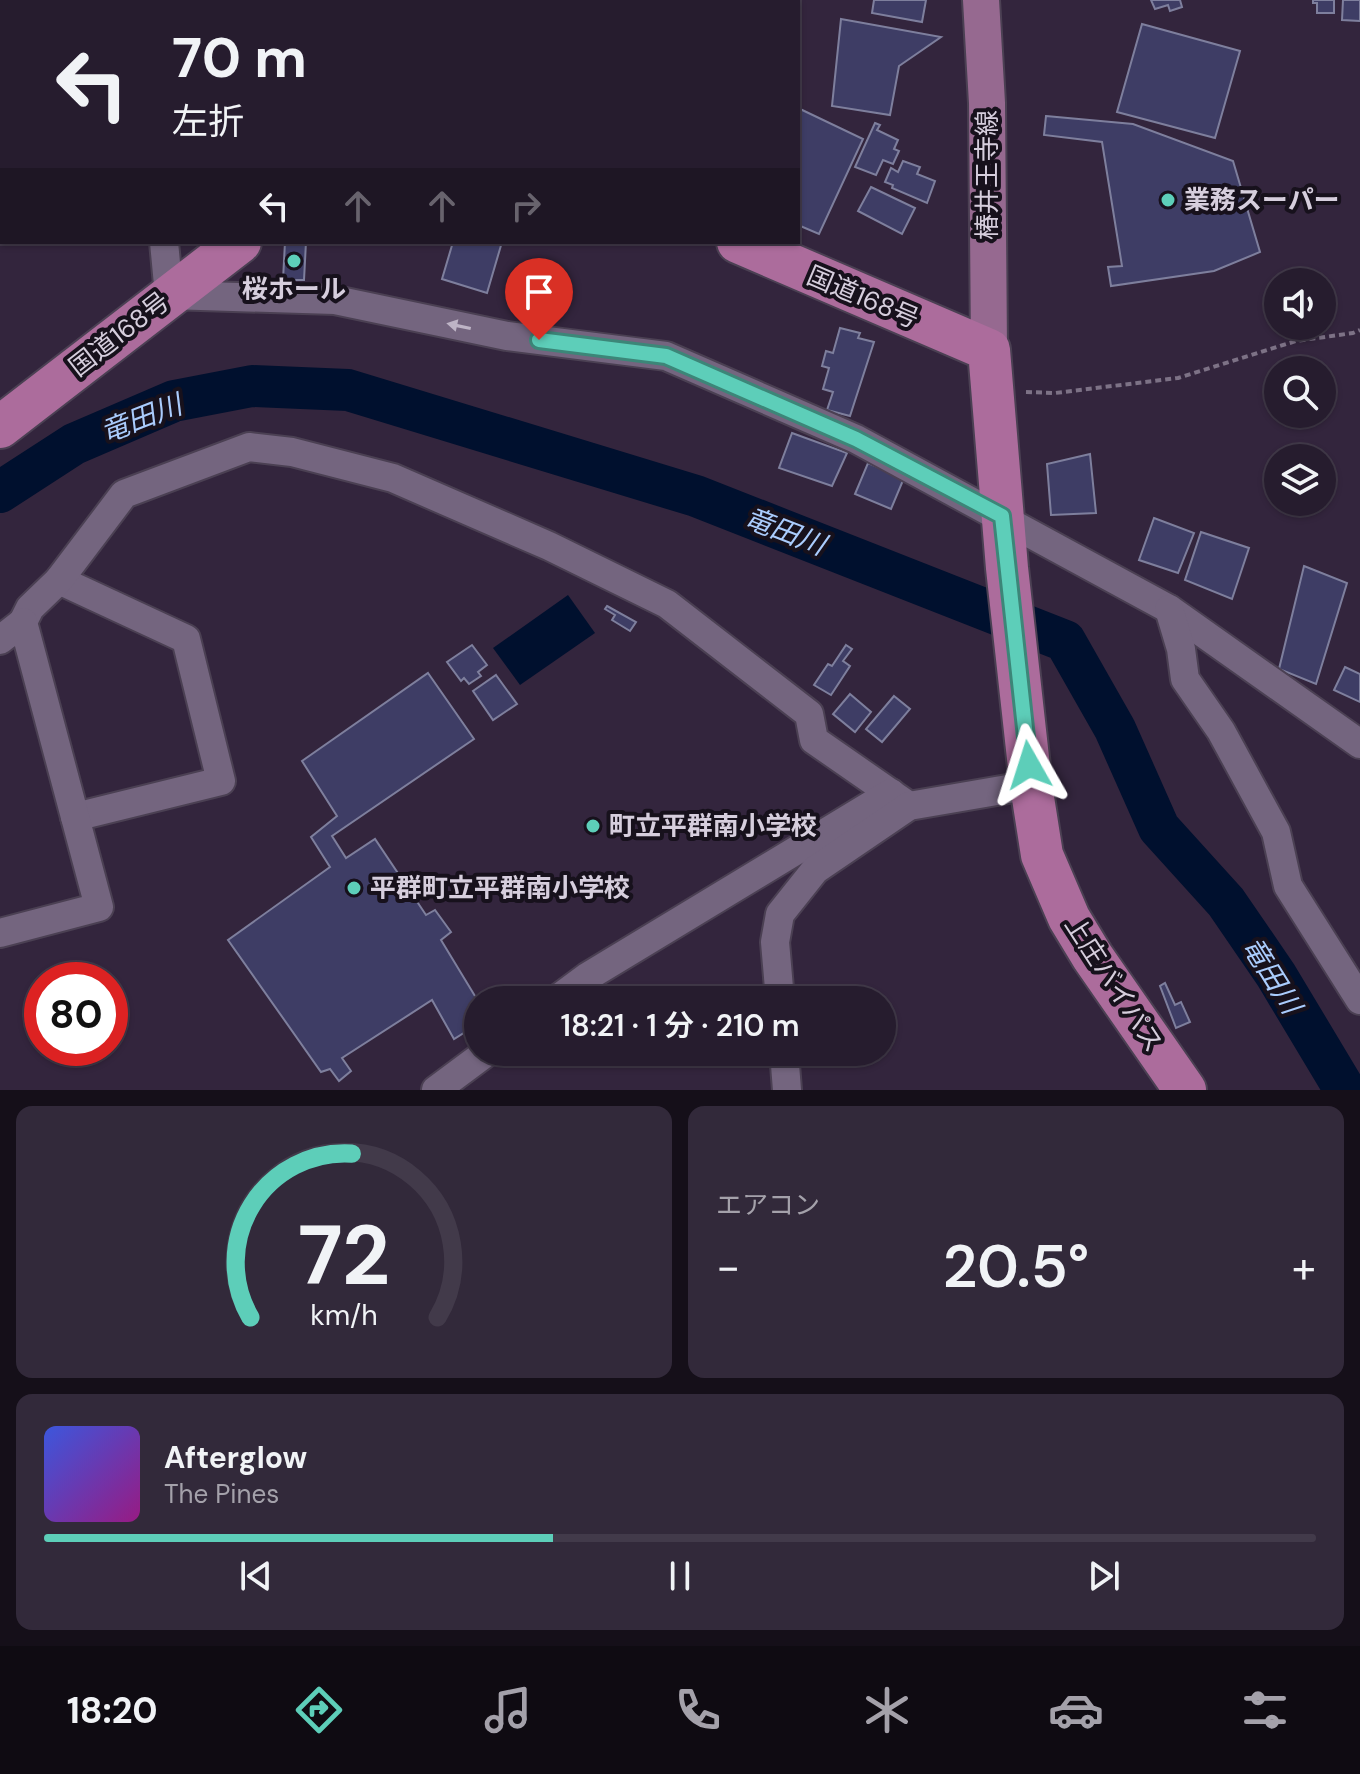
<!DOCTYPE html>
<html lang="ja">
<head>
<meta charset="utf-8">
<style>
  body { margin:0; font-family:"DM Sans","Noto Sans JP",sans-serif; background:#32293a; color:#f1f3f6; height:100vh; display:flex; flex-direction:column; font-size:30px; white-space:nowrap }
  * { box-sizing:border-box; margin:0 }
  p { font-size:26px; color:#a4a1aa }
  .icon { flex:none; width:44px; height:44px; fill:none; stroke:currentColor; stroke-width:2; stroke-linecap:round; stroke-linejoin:round }
  .map { position:relative; height:1090px; overflow:hidden }
  .sheet { display:flex; flex-direction:column; gap:16px; padding:16px; background:#150f19; flex:1 }
  .sheet>* { flex:none }
  .hud { position:absolute; left:0px; top:0px; width:800px; height:244px; box-shadow:0 2px 6px #0004,0 0 0 2px #423a4a; background:#261c2e; color:#f1f3f6; overflow:hidden }
  .tools { position:absolute; left:1264px; top:268px; display:grid; gap:16px }
  .tools a { display:grid; place-items:center; width:72px; height:72px; border-radius:50%; background:#261c2e; box-shadow:0 2px 6px #0004,0 0 0 2px #423a4a; font-size:40px }
  .speed { position:absolute; left:24px; top:962px; display:flex; gap:16px; font-size:40px; font-weight:700; text-align:center }
  .speed>* { display:grid; place-content:center; width:104px; height:104px; border-radius:50%; background:#261c2e; box-shadow:0 2px 6px #0004,0 0 0 2px #423a4a; line-height:1 }
  .speed .limit { border:12px solid #d22; background:#fff; color:#111 }
  .pin { position:absolute; display:grid; place-items:center; width:68px; height:68px; color:#fff; margin:-82px -34px; border-radius:50% 50% 50% 0; rotate:-45deg; box-shadow:0 0 8px #0007 }
  .pin .icon { rotate:45deg }
  .me { position:absolute; width:88px; margin:-44px; rotate:354deg; stroke-linejoin:round; filter:drop-shadow(0 0 6px #0008) }
  .turn { display:flex; align-items:center; gap:28px; height:168px; padding:0 40px; font-size:36px }
  .turn .icon { width:104px; height:104px; stroke-width:2.5 }
  .turn b { display:block; font-size:56px; line-height:68px }
  .lanes { display:flex; align-items:center; height:76px; padding:0 40px; background:#0003; justify-content:center; gap:40px; direction:ltr }
  .lanes .off { opacity:.35 }
  .big { font-size:60px; font-weight:600; line-height:1.1 }
  .sheet .widget { flex:1; display:flex; flex-direction:column; justify-content:center; gap:12px; min-width:0; padding:0 28px; border-radius:16px; background:#32293a }
  .sheet .dial { align-items:center; gap:0 }
  .dial svg { height:208px; overflow:visible; fill:none; stroke:#423a4a; stroke-width:7; stroke-linecap:round; text-anchor:middle }
  .dial text { fill:#f1f3f6; stroke:none }
  .song { display:flex; align-items:center; gap:24px }
  .cover { width:96px; height:96px; border-radius:12px; background:linear-gradient(135deg,hsl(230 70% 55%),hsl(310 70% 35%)) }
  .played { height:8px; border-radius:4px; background:linear-gradient(90deg,#5dceb9 40%,#423a4a 40%) }
  .keys { display:flex; justify-content:space-around; direction:ltr }
  .heat { display:flex; justify-content:space-between; align-items:center; font-size:44px; direction:ltr }
  .sheet .tiles { flex:1; display:grid; gap:16px; grid-template-columns:1fr 1fr }
  .widget:last-child { grid-column:span 2 }
  .trip { position:absolute; left:464px; top:986px; width:432px; height:80px; border-radius:40px; background:#261c2e; box-shadow:0 2px 6px #0004,0 0 0 2px #423a4a; font-weight:600; line-height:80px; text-align:center }
  .tab-bar { display:flex; height:128px; justify-content:space-around; align-items:center; background:#0f0b12; color:#a4a1aa }
  .tab-bar .icon { width:56px; height:56px }
  .tab-bar .current { color:#5dceb9 }
  .tab-bar b { font-size:36px; color:#f1f3f6 }
  .map>svg:first-child { display:block }
  .water { fill:#00102e }
  .lines { fill:none; stroke-linecap:round; stroke-linejoin:round }
  .river { stroke:#00102e; stroke-width:42 }
  .building { fill:#3e3d65; stroke:#7e7f9d; stroke-width:2 }
  .minor-casing { stroke:#4b4053; stroke-width:32 }
  .major-casing { stroke:#4b4053; stroke-width:40 }
  .highway-casing { stroke:#4b4053; stroke-width:46 }
  .path { stroke:#7d7286; stroke-width:4; stroke-dasharray:6 4; stroke-linecap:butt }
  .minor { stroke:#74657f; stroke-width:28 }
  .major { stroke:#966990; stroke-width:36 }
  .highway { stroke:#ac6c9c; stroke-width:42 }
  .oneway { fill:#beb4c6 }
  .route-casing { stroke:#3c8678; stroke-width:20 }
  .route { stroke:#5dceb9; stroke-width:14 }
  .poi-dot { fill:#5dceb9; stroke:#17111c; stroke-width:3 }
  .labels { text-anchor:middle; stroke-width:8; stroke-linejoin:round; paint-order:stroke }
  .street-label { font-size:26px; fill:#d6cedd; stroke:#17111c }
  .poi-label { font-size:26px; font-weight:bold; fill:#d6cedd; stroke:#17111c; text-anchor:start }
  .water-label { font-size:28px; font-style:italic; fill:#aaccfd; stroke:#17111c }
</style>
</head>
<body>
<div class="map">
<svg width="1360" height="1090" viewBox="0 0 1360 1090">
  <rect width="100%" height="100%" fill="#33253d"/>
  <polygon class="water" points="568,595 595,633 520,685 493,648"/>
  <g class="lines">
    <polyline class="river" points="0,492 74,444 174,401 252,386 348,390 696,496 1065,641 1115,729 1159,828 1226,902 1276,975 1345,1090"/>
  </g>
  <g class="building">
    <polygon points="338,0 528,0 336,2"/>
    <polygon points="874,0 926,0 922,22 872,13"/>
    <polygon points="1151,0 1180,0 1182,7 1170,11 1168,5 1155,9"/>
    <polygon points="1313,0 1334,0 1334,13 1317,13 1317,3 1313,3"/>
    <polygon points="1343,0 1360,0 1360,21 1342,20"/>
    <polygon points="841,19 941,37 899,66 890,115 832,106"/>
    <polygon points="1142,24 1240,51 1215,138 1117,112"/>
    <polygon points="798,108 863,139 819,234 798,225"/>
    <polygon points="1046,116 1133,124 1233,161 1260,252 1214,271 1111,286 1108,267 1122,266 1102,142 1044,135"/>
    <polygon points="875,123 880,125 877,130 898,140 894,149 899,151 893,164 883,160 876,175 855,167"/>
    <polygon points="903,161 920,167 917,174 935,181 927,203 892,188 893,185 885,182 891,168 898,172"/>
    <polygon points="871,187 915,208 902,234 858,211"/>
    <polygon points="285,242 306,242 304,280 283,280"/>
    <polygon points="453,242 502,242 487,293 442,279"/>
    <polygon points="840,328 860,333 858,338 874,342 850,416 827,410 833,392 823,389 829,368 822,366 826,351 833,353"/>
    <polygon points="792,433 847,453 832,486 779,468"/>
    <polygon points="1090,454 1096,513 1051,515 1047,464"/>
    <polygon points="868,463 904,478 891,509 855,494"/>
    <polygon points="1154,518 1194,533 1178,573 1139,560"/>
    <polygon points="1201,532 1249,548 1232,599 1185,580"/>
    <polygon points="1304,566 1347,583 1316,684 1279,669"/>
    <polygon points="607,606 636,622 630,631 612,620 615,615 605,609"/>
    <polygon points="472,645 487,665 478,672 481,676 469,684 464,678 461,681 447,662"/>
    <polygon points="846,645 852,649 843,661 850,666 831,695 814,685 828,664 832,666"/>
    <polygon points="1345,667 1360,674 1360,702 1334,690"/>
    <polygon points="428,673 474,739 332,836 346,858 375,839 426,915 435,910 451,932 441,940 478,1001 478,1024 454,1039 432,1000 342,1058 351,1071 339,1081 330,1069 321,1072 228,940 330,867 311,837 337,816 302,761"/>
    <polygon points="496,675 517,704 493,720 473,691"/>
    <polygon points="850,694 871,712 855,732 833,714"/>
    <polygon points="894,696 910,709 882,742 866,729"/>
    <polygon points="1165,983 1175,1005 1181,1002 1190,1022 1176,1028 1160,986"/>
  </g>
  <g class="lines">
    <defs>
      <g id="minor">
        <polyline points="151,0 155,2"/>
        <polyline points="274,2 274,0"/>
        <polyline points="768,2 769,0"/>
        <polyline points="164,242 169,295 335,300 507,336 666,356 856,439 1169,609 1360,744"/>
        <polyline points="59,580 186,639 221,781 75,817"/>
        <polyline points="1169,609 1181,649 1185,679 1221,731 1276,832 1288,886 1360,1000"/>
        <polyline points="23,622 30,608 59,580 124,494 249,447 292,452 393,478 549,546 667,604 809,714 814,740 909,806"/>
        <polyline points="0,640 23,622 99,907 0,933"/>
        <polyline points="556,1000 587,977 891,793"/>
        <polyline points="780,1000 775,942 780,914 815,870 909,806 1031,785"/>
        <polyline points="784,1052 787,1090"/>
        <polyline points="436,1090 487,1052"/>
      </g>
      <polyline id="major" points="981,0 987,103 989,350"/>
      <g id="highway">
        <polyline points="738,242 989,350 1007,568 1031,785 1042,855 1069,918 1092,956 1185,1090"/>
        <polyline points="0,427 240,242"/>
      </g>
    </defs>
    <use href="#minor" class="minor-casing"/>
    <use href="#major" class="major-casing"/>
    <use href="#highway" class="highway-casing"/>
    <polyline class="path" points="1026,392 1055,393 1178,378 1296,341 1353,333 1360,330"/>
    <use href="#minor" class="minor"/>
    <use href="#major" class="major"/>
    <use href="#highway" class="highway"/>
  </g>
  <defs><path id="oneway-solid" d="M-6-.8H1V-3.2L6.5 0L1 3.2V.8H-6Z" transform="scale(2)"/></defs>
  <use class="oneway" href="#oneway-solid" transform="translate(459 326) rotate(-168)"/>
  <g class="lines">
    <defs>
      <polyline id="route" points="539,340 666,356 856,439 1002,516 1029,765"/>
    </defs>
    <use href="#route" class="route-casing"/>
    <use href="#route" class="route"/>
  </g>
  <g class="poi-dot">
    <circle cx="1168" cy="200" r="8"/>
    <circle cx="294" cy="261" r="8"/>
    <circle cx="593" cy="826" r="8"/>
    <circle cx="354" cy="888" r="8"/>
  </g>
  <g class="labels">
    <g class="street-label">
      <text transform="translate(987 175) rotate(-90)" y="9">椿井王寺線</text>
      <text transform="translate(863 297) rotate(23)" y="9">国道168号</text>
      <text transform="translate(119 334) rotate(-38)" y="9">国道168号</text>
      <text transform="translate(1114 984) rotate(57)" y="9">上庄バイパス</text>
    </g>
    <g class="poi-label">
      <text x="1184" y="209">業務スーパー</text>
      <text x="294" y="298" text-anchor="middle">桜ホール</text>
      <text x="609" y="835">町立平群南小学校</text>
      <text x="370" y="897">平群町立平群南小学校</text>
    </g>
    <g class="water-label">
      <text transform="translate(141 418) rotate(-21)" y="10">竜田川</text>
      <text transform="translate(785 531) rotate(21)" y="10">竜田川</text>
      <text transform="translate(1272 975) rotate(58)" y="10">竜田川</text>
    </g>
  </g>
</svg>
<div class="tools">
<a><svg class="icon" aria-label="sound" viewBox="0 0 24 24"><path d="M4 9h4l5-4v14l-5-4H4zM17 9q2 3 0 6"/></svg></a>
<a><svg class="icon" aria-label="search" viewBox="0 0 24 24"><circle cx="10" cy="10" r="6"/><path d="M15 15l6 6"/></svg></a>
<a><svg class="icon" aria-label="layers" viewBox="0 0 24 24"><path d="M12 4l9 5-9 5-9-5zM3 14l9 5 9-5"/></svg></a>
</div>
<div class="speed"><div class="limit">80</div></div>
<div class="pin" style="left:539px;top:340px;background:#d93025"><svg class="icon" aria-label="arrive" viewBox="0 0 24 24"><path d="M6 21V4h12l-3 4 3 4H6"/></svg></div>
<svg class="me" style="left:1029px;top:765px" viewBox="-20 -20 40 40"><path d="M0-17L14 15 0 8-14 15z" fill="#5dceb9" stroke="#fff" stroke-width="4"/></svg>
<div class="trip">18:21 · 1 分 · 210 m</div>
<div class="hud">
<div class="turn"><svg class="icon" aria-label="left" viewBox="0 0 24 24"><path d="M17 20v-9H6M10 6l-5 5 5 5"/></svg><div><b>70 m</b>左折</div></div>
<div class="lanes"><svg class="icon" aria-label="left" viewBox="0 0 24 24"><path d="M17 20v-9H6M10 6l-5 5 5 5"/></svg><svg class="icon off" aria-label="ahead" viewBox="0 0 24 24"><path d="M12 20V5M6 11l6-6 6 6"/></svg><svg class="icon off" aria-label="ahead" viewBox="0 0 24 24"><path d="M12 20V5M6 11l6-6 6 6"/></svg><svg class="icon off" aria-label="right" viewBox="0 0 24 24"><path d="M7 20v-9h11M14 6l5 5-5 5"/></svg></div>
</div>
</div>
<section class="sheet">
<div class="tiles">
<div class="widget dial"><svg viewBox="0 0 100 80">
<path d="M14 69A42 42 0 1 1 86 69"/>
<path d="M14 69A42 42 0 0 1 53 6" stroke="#5dceb9"/>
<text x="50" y="56" font-size="32" font-weight="700">72</text>
<text x="50" y="72" font-size="11">km/h</text>
</svg></div>
<div class="widget"><p>エアコン</p>
<div class="heat"><a>−</a><b class="big">20.5°</b><a>+</a></div>
</div>
<div class="widget">
<div class="song"><i class="cover"></i><div><b>Afterglow</b><p>The Pines</p></div></div>
<div class="played"></div>
<div class="keys"><svg class="icon" aria-label="previous" viewBox="0 0 24 24"><path d="M18 5L8 12l10 7zM5 5v14"/></svg><svg class="icon" aria-label="pause" viewBox="0 0 24 24"><path d="M8 5v14M16 5v14"/></svg><svg class="icon" aria-label="next" viewBox="0 0 24 24"><path d="M6 5l10 7-10 7zM19 5v14"/></svg></div>
</div>
</div>
</section>
<nav class="tab-bar">
<b>18:20</b>
<svg class="icon current" aria-label="directions" viewBox="0 0 24 24"><path d="M12 3l9 9-9 9-9-9zM9 14v-3h6M13 9l2 2-2 2"/></svg>
<svg class="icon" aria-label="music" viewBox="0 0 24 24"><path d="M9 18V5l10-2v13"/><circle cx="6" cy="18" r="3"/><circle cx="16" cy="16" r="3"/></svg>
<svg class="icon" aria-label="phone" viewBox="0 0 24 24"><path d="M5 4h4l2 5-3 2q2 4 5 5l2-3 5 2v4C11 20 4 13 5 4z"/></svg>
<svg class="icon" aria-label="climate" viewBox="0 0 24 24"><path d="M12 3v18M4 7l16 10M4 17L20 7"/></svg>
<svg class="icon" aria-label="car" viewBox="0 0 24 24"><path d="M5 17H2v-5l4-1 3-4h7l3 4 3 1v5h-3M9 17h6M6 11h13"/><circle cx="7" cy="17" r="2"/><circle cx="17" cy="17" r="2"/></svg>
<svg class="icon" aria-label="filters" viewBox="0 0 24 24"><path d="M4 7h16M4 17h16"/><circle cx="9" cy="7" r="2"/><circle cx="15" cy="17" r="2"/></svg>
</nav>
</body>
</html>
